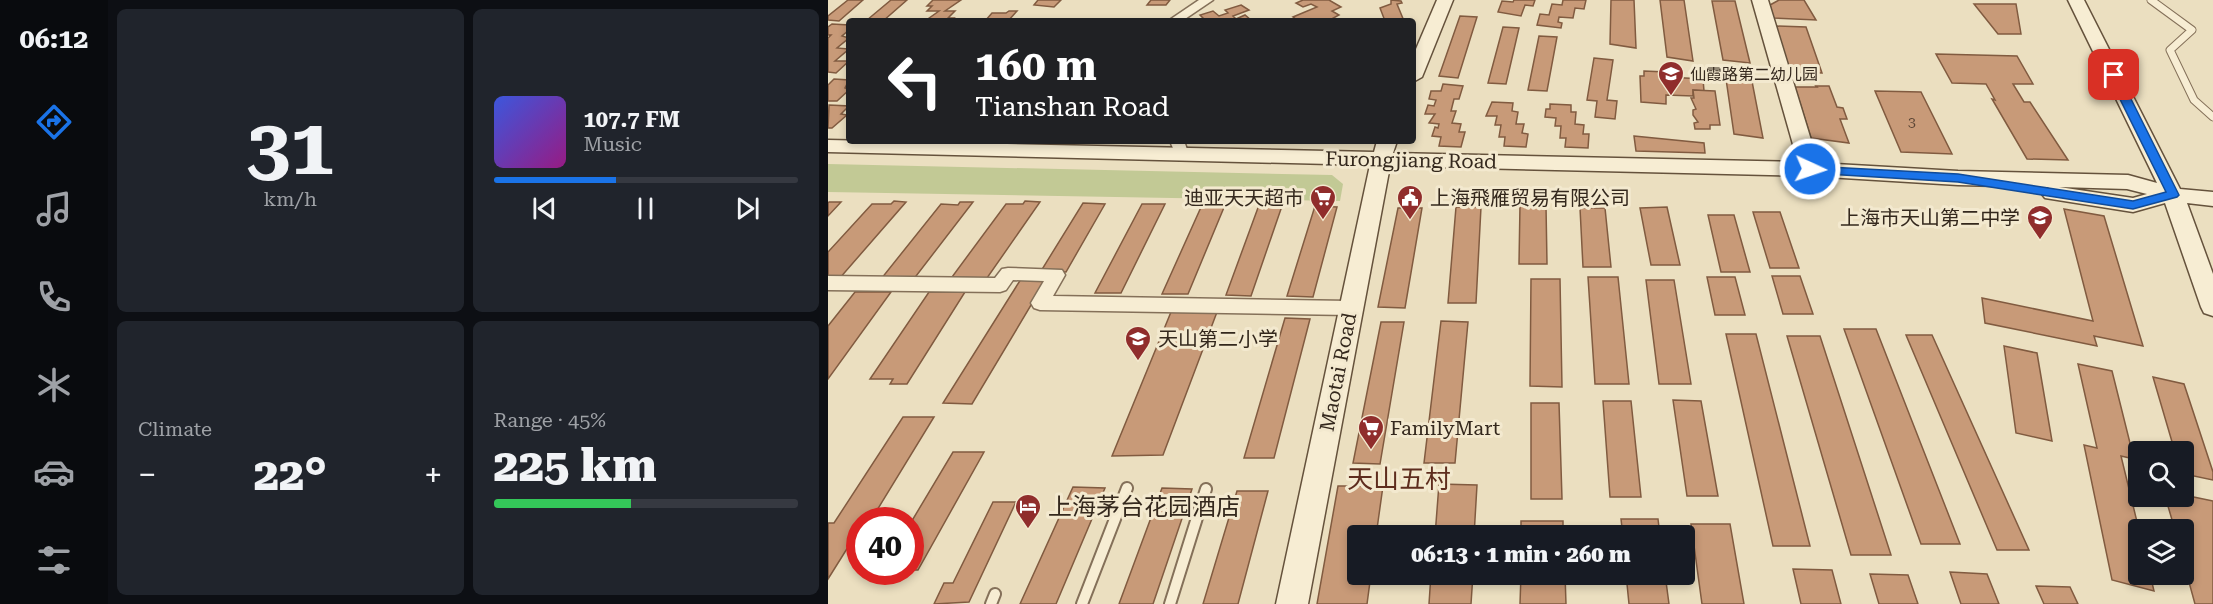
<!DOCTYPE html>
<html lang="en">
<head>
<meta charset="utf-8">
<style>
  body { margin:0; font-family:"Roboto Serif","Noto Sans SC",serif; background:#20242c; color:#f1f3f6; height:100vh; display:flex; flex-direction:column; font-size:22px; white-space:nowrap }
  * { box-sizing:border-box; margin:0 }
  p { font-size:20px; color:#9ea1a6 }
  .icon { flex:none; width:33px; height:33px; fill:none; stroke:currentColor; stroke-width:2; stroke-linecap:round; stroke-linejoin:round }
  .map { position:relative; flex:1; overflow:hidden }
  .sheet { display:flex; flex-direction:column; gap:9px; padding:9px; background:#0d0f14; width:720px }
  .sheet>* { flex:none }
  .top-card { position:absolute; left:18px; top:18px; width:570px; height:126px; border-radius:6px; box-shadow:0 3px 9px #0003; background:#202124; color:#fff; overflow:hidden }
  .buttons { position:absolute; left:1300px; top:441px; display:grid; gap:12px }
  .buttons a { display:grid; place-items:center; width:66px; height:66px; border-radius:6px; background:#171b24; box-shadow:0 3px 9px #0003; font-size:30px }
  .speed { position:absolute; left:18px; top:507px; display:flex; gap:12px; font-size:30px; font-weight:700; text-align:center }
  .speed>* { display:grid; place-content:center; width:78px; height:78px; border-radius:50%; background:#171b24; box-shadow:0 3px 9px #0003; line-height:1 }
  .speed .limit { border:9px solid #d22; background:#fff; color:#111 }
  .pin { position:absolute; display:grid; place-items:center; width:51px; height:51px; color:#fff; margin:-26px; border-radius:12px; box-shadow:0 3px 9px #0006 }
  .me { position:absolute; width:66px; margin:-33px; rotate:93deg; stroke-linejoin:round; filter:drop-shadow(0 0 4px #0008) }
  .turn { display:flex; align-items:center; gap:21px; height:126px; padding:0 30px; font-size:27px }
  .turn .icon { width:78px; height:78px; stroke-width:2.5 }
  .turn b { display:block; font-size:42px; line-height:51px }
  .big { font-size:45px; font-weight:800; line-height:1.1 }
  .sheet .widget { flex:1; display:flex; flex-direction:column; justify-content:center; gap:9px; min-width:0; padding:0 21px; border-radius:9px; background:#20242c }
  .sheet .dial { align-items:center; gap:0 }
  .dial b { font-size:78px; line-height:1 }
  .song { display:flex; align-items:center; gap:18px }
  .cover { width:72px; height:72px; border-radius:9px; background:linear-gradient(135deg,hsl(230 70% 55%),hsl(310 70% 35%)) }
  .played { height:6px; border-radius:3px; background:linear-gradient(90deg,#1a73e8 40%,#363941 40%) }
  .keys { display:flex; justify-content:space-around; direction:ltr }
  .heat { display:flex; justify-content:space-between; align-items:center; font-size:33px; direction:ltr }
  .charge { height:9px; border-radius:4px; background:linear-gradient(90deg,#34c759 45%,#363941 0) }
  .sheet .tiles { flex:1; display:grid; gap:9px; grid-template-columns:repeat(2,1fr) }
  .trip { position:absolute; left:519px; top:525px; width:348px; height:60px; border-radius:6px; background:#171b24; box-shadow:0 3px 9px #0003; font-weight:800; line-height:60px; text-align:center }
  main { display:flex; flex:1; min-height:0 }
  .tab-bar { display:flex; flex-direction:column; width:108px; justify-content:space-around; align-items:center; background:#090b0e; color:#9ea1a6 }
  .tab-bar .icon { width:42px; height:42px }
  .tab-bar .on { color:#1a73e8 }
  .tab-bar b { font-size:27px; color:#f1f3f6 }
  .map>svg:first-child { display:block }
  .green { fill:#c2c995 }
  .building { fill:#c89a78; stroke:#815b40; stroke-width:1.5 }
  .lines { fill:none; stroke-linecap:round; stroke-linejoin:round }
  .lane-far1-casing { stroke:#847059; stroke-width:9 }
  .lane-casing { stroke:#847059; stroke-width:14 }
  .street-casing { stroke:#847059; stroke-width:3 }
  .secondary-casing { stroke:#65523c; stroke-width:3 }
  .lane-far1 { stroke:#f7edd3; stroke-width:7 }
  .lane { stroke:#f7edd3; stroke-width:10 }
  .street { fill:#f7edd3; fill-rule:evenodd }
  .secondary { fill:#f7edd3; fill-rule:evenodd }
  .route { fill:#1a73e8; stroke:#114b97; stroke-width:1.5 }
  .labels { text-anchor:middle; stroke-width:6; stroke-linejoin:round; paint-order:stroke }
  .far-number-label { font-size:14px; fill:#594434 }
  .far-poi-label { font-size:16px; fill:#34281d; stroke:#f3e9cf; text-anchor:start }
  .street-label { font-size:20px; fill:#34281d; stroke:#f3e9cf }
  .poi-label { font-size:20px; fill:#34281d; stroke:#f3e9cf; text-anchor:start }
  .near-poi-label { font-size:24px; fill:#34281d; stroke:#f3e9cf; text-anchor:start }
  .near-neighbourhood-label { font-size:26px; fill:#5e2d1e; stroke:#f3e9cf }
</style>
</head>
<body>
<main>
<nav class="tab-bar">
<b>06:12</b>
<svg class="icon on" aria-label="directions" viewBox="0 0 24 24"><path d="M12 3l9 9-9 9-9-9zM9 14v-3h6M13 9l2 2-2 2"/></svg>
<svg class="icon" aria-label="music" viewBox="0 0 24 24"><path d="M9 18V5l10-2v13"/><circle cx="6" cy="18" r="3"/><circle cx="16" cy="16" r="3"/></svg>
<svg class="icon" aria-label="phone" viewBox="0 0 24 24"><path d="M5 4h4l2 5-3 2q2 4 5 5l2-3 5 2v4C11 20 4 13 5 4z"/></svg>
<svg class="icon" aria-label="climate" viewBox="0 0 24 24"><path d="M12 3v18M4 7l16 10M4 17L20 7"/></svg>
<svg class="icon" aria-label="car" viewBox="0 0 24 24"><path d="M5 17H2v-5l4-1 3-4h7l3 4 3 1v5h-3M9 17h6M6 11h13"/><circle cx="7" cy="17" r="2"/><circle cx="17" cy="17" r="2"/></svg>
<svg class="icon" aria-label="filters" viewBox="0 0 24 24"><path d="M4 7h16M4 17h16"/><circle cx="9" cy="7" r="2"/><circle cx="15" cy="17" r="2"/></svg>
</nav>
<section class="sheet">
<div class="tiles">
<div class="widget dial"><b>31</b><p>km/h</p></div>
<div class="widget">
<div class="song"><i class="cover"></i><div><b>107.7 FM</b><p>Music</p></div></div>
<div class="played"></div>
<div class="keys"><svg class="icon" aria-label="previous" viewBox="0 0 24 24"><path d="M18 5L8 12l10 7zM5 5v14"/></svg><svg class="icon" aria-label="pause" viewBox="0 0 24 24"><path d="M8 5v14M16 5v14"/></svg><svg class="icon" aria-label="next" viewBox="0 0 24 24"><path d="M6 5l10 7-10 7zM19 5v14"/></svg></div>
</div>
<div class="widget"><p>Climate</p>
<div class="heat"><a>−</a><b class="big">22°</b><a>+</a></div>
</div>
<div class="widget"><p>Range · 45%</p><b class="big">225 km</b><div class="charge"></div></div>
</div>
</section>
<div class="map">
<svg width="1385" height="604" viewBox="0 0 1385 604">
  <rect width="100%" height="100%" fill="#ebdfc0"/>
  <polygon class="green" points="0,164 504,175 515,184 512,201 0,192"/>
  <g class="building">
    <polygon points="20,0 35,0 11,21 0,20 0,16"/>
    <polygon points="63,0 79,0 55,21 39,20"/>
    <polygon points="105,0 133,0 117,11 127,11 120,18 126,18 123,21 97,21 111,11 99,11 104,6 99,6"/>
    <polygon points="210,0 233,0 226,7 206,5"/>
    <polygon points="323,0 342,0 338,5 319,5"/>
    <polygon points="475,0 501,0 513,7 504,11 511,15 500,21 471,21 465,17 489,7 483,4 475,7 468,3"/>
    <polygon points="563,0 573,1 574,3 569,4 576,21 557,21 552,8 563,4"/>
    <polygon points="686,0 707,0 705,6 697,5 693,16 670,12 674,1 685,2"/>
    <polygon points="735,0 758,0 756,9 747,8 745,18 731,17 730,22 734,23 733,28 709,25 712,14 721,15 724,4 734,5"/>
    <polygon points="783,0 806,0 808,48 782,44"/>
    <polygon points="832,0 856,0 865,61 839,57"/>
    <polygon points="951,0 976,0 988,20 945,18 942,5"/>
    <polygon points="884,1 907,1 922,63 895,60"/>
    <polygon points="1146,4 1188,4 1193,34 1170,34"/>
    <polygon points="413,5 421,10 405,16 408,19 417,15 424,21 378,21 372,15 385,11 391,16 400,13 397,10"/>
    <polygon points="181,11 189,11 180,21 157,21 164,13 178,13"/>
    <polygon points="632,16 649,17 630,78 611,76"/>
    <polygon points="4,24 21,25 21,30 14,36 21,38 9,48 21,49 7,61 21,61 8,73 0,72 0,38 3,35 0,35 0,27"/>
    <polygon points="948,26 978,27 994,73 962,72"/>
    <polygon points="675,27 691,28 678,84 660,83"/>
    <polygon points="711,36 729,37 719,91 700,90"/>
    <polygon points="1108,54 1189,56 1205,84 1185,84 1196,102 1202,102 1240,160 1199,159 1164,99 1167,100 1158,84 1124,83"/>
    <polygon points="766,58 785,60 779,100 789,101 787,119 767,117 769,101 759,100"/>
    <polygon points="816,71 838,72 839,77 875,79 876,91 865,90 865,96 838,95 838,104 813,102 812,76 816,76"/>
    <polygon points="914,71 922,71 935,138 906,134 897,72 914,73"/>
    <polygon points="6,79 21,80 17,88 21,90 9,101 0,101 0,85"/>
    <polygon points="615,84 635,86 631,99 626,99 623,111 628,111 624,123 633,124 631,132 637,132 633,147 611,146 613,137 604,136 607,127 610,128 611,124 601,123 607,114 597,114 600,105 606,106 608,100 601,99 603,91 613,91"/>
    <polygon points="988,86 1001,86 1009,107 1015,108 1019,119 1012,119 1021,143 983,138 967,87 989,87"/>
    <polygon points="865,90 887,91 892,125 882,125 882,129 867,129 866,123 870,122 865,115 865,110 868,109 863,98 866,98"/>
    <polygon points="1047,91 1093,92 1124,154 1073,152"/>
    <polygon points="664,102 685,103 684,111 690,112 688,124 696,124 694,133 700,134 698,147 676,146 677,137 671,137 673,125 667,125 669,116 658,116"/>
    <polygon points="722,104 743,105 743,112 748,112 747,124 756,125 755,134 761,134 760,148 737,147 738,138 732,138 733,126 727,126 728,118 717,117 718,109 722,109"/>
    <polygon points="1,105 21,106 13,114 19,115 4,128 0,128"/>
    <polygon points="806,136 876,143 877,153 808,151"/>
    <polygon points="66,201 78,202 11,279 0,278 0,252 44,204 63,204"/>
    <polygon points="197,201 212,202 159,278 124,277 178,204 195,204"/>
    <polygon points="1,202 13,202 0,216 0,203"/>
    <polygon points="132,202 145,202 85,280 53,279 113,204 130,205"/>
    <polygon points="255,203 277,204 238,272 213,271"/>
    <polygon points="314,204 337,204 293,293 267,293"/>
    <polygon points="374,205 397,205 360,294 334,294"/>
    <polygon points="431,205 454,206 423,296 398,295"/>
    <polygon points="692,205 718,206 719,264 691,264"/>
    <polygon points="487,206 509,207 485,297 459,296"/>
    <polygon points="628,207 653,207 648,303 620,303"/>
    <polygon points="839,207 852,265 823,265 812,208"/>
    <polygon points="570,208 594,208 577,308 550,307"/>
    <polygon points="752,208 777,208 783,267 755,267"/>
    <polygon points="1236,209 1276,216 1315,346 1266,336 1269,346 1157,323 1154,298 1265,321"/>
    <polygon points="925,212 952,212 971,268 942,268"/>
    <polygon points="880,215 906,215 922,272 893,272"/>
    <polygon points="944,276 972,276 985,314 955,314"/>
    <polygon points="760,277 790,277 801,384 767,384"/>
    <polygon points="879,277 907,277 917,315 887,315"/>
    <polygon points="193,279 218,280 144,404 115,403"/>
    <polygon points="703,279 732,279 734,387 702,386"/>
    <polygon points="818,280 846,280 863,384 831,384"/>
    <polygon points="27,292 63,292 0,379 0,326"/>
    <polygon points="101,292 137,292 79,384 62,384 65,379 42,379"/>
    <polygon points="343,312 389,312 335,455 284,456"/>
    <polygon points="457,318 482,319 446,458 416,458"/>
    <polygon points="613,321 640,322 627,463 596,463"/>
    <polygon points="553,322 576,322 552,464 525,463"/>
    <polygon points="1016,329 1048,329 1132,544 1093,544"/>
    <polygon points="898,334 928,334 982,546 945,546"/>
    <polygon points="1078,335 1104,335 1201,550 1169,550"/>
    <polygon points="959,336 992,336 1063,555 1023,555"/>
    <polygon points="1176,346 1209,353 1224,441 1188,433"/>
    <polygon points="1250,364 1284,371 1306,459 1293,456 1311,530 1311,574 1322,574 1326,591 1284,580 1256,445 1269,448"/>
    <polygon points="1325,377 1356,384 1385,472 1385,480 1356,474 1356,452 1347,452"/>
    <polygon points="845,400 873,401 890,496 859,496"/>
    <polygon points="775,401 803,401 813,497 782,497"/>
    <polygon points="703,403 731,403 734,499 703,499"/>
    <polygon points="75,417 106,417 43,520 32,520 32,528 0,579 0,523 6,523"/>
    <polygon points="125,452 156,452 90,570 82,570 82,524"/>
    <polygon points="611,484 649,485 646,536 607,536"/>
    <polygon points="510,486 555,486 548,536 530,536 530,574 543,574 539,604 489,604"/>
    <polygon points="245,487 277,488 228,604 192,604"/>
    <polygon points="334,488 364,489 325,604 291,604"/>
    <polygon points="409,491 440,491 410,604 375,604"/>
    <polygon points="1356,495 1385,501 1385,604 1367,604 1356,564 1356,530 1347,530 1337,496"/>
    <polygon points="165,502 188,502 141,602 106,604 116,583 125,583"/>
    <polygon points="793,519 830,519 832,536 795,536"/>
    <rect x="693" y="521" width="42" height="15"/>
    <polygon points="863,524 902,524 916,604 874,604"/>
    <polygon points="965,569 1004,570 1013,604 973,604"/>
    <polygon points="1122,572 1159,574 1171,604 1133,604"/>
    <polygon points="603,574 645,574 643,604 601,604"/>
    <polygon points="693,574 737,574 738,604 692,604"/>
    <polygon points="798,574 837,574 841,604 801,604"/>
    <polygon points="1042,574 1080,575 1090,604 1051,604"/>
    <polygon points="1208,586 1242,587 1250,604 1216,604"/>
  </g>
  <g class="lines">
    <defs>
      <polyline id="lane-far1" points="1323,0 1364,30 1342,50 1366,100 1385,117"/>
      <g id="lane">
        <polyline points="163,604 167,594"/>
        <polyline points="254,604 299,488"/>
        <polyline points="342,604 378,489"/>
      </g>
      <g id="street">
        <polygon points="371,0 385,0 354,21 340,21"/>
        <polygon points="342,141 356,141 361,155 359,158 349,158"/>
        <polygon points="180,268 234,270 237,275 225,296 522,301 528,303 531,308 528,313 522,315 212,310 206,308 203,303 216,281 185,280 178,290 172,292 0,290 0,276 167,278 174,269"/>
      </g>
      <g id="secondary">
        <polygon points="609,0 625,0 594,77 585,82 585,56"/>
        <path d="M924,0H940L990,163L1130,171L1300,175L1329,183L1240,0H1256L1352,189L1385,192V206L1359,203L1385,274V316L1376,313L1373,307L1337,203L1305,212L1217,198L1213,193L1221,187L1130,185L982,176L562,166L480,604H448L542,165L0,152V140L546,152L549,141H569L565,153L970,162ZM1231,187L1299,189L1319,194L1305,198Z"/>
      </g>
    </defs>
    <use href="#lane-far1" class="lane-far1-casing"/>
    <use href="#lane" class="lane-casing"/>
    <use href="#street" class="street-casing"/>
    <use href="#secondary" class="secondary-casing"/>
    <use href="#lane-far1" class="lane-far1"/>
    <use href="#lane" class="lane"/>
    <use href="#street" class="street"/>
    <use href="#secondary" class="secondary"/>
  </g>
  <polygon class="route" points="1286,72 1291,75 1351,195 1349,197 1305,209 1130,182 982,173 976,169 982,166 1130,174 1305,201 1338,192 1280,75"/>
  <defs>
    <symbol id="school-pin" viewBox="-11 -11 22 30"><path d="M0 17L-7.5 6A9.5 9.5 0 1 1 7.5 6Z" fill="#902d2c" stroke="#f3e9cf"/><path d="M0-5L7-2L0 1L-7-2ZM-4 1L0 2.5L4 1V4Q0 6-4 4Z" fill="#fff"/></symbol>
    <symbol id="supermarket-pin" viewBox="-11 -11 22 30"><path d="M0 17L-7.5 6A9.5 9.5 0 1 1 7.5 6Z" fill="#902d2c" stroke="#f3e9cf"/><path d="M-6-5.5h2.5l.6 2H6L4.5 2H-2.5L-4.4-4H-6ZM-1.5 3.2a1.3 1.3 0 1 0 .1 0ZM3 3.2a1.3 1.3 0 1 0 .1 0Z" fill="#fff"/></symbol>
    <symbol id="civic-pin" viewBox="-11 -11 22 30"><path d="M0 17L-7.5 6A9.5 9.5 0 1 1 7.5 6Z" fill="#902d2c" stroke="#f3e9cf"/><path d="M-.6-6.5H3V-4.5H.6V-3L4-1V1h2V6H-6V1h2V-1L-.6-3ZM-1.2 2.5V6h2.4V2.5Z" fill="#fff"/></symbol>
    <symbol id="hotel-pin" viewBox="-11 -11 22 30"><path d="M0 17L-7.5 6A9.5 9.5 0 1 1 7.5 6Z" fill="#902d2c" stroke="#f3e9cf"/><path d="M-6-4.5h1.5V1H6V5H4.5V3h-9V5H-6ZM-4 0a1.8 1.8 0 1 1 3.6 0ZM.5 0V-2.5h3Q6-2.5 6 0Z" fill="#fff"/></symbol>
  </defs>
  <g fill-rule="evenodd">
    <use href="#school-pin" x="828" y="59" width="30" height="40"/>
    <use href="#supermarket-pin" x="480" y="183" width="30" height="40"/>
    <use href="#civic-pin" x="567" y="183" width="30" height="40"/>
    <use href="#school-pin" x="1197" y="203" width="30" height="40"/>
    <use href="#school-pin" x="295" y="324" width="30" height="40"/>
    <use href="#supermarket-pin" x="528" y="413" width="30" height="40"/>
    <use href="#hotel-pin" x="185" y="492" width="30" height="40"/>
  </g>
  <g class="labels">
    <g class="far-number-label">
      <text x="1084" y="127">3</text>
    </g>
    <g class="far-poi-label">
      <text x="862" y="80">仙霞路第二幼儿园</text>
    </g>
    <g class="street-label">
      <text transform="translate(583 160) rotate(1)" y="7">Furongjiang Road</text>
      <text transform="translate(510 372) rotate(-79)" y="7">Maotai Road</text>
    </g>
    <g class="poi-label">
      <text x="476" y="205" text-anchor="end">迪亚天天超市</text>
      <text x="602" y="205">上海飛雁贸易有限公司</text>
      <text x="1192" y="225" text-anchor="end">上海市天山第二中学</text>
      <text x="330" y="346">天山第二小学</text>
      <text x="562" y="435">FamilyMart</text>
    </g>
    <g class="near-poi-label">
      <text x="220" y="515">上海茅台花园酒店</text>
    </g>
    <g class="near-neighbourhood-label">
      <text x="571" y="488">天山五村</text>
    </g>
  </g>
</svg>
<div class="buttons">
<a><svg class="icon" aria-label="search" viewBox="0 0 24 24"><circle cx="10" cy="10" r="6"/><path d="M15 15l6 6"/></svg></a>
<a><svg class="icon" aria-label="layers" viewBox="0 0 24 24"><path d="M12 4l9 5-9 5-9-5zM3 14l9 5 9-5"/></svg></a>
</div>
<div class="speed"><div class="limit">40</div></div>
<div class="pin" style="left:1286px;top:75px;background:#d93025"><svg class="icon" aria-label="arrive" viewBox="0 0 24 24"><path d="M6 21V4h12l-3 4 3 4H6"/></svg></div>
<svg class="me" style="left:982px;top:169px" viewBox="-20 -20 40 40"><circle r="17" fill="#1a73e8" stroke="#fff" stroke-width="3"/><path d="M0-11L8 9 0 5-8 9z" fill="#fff"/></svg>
<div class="trip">06:13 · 1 min · 260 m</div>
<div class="top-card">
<div class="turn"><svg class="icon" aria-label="left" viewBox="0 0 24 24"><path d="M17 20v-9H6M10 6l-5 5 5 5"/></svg><div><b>160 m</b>Tianshan Road</div></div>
</div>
</div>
</main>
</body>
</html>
